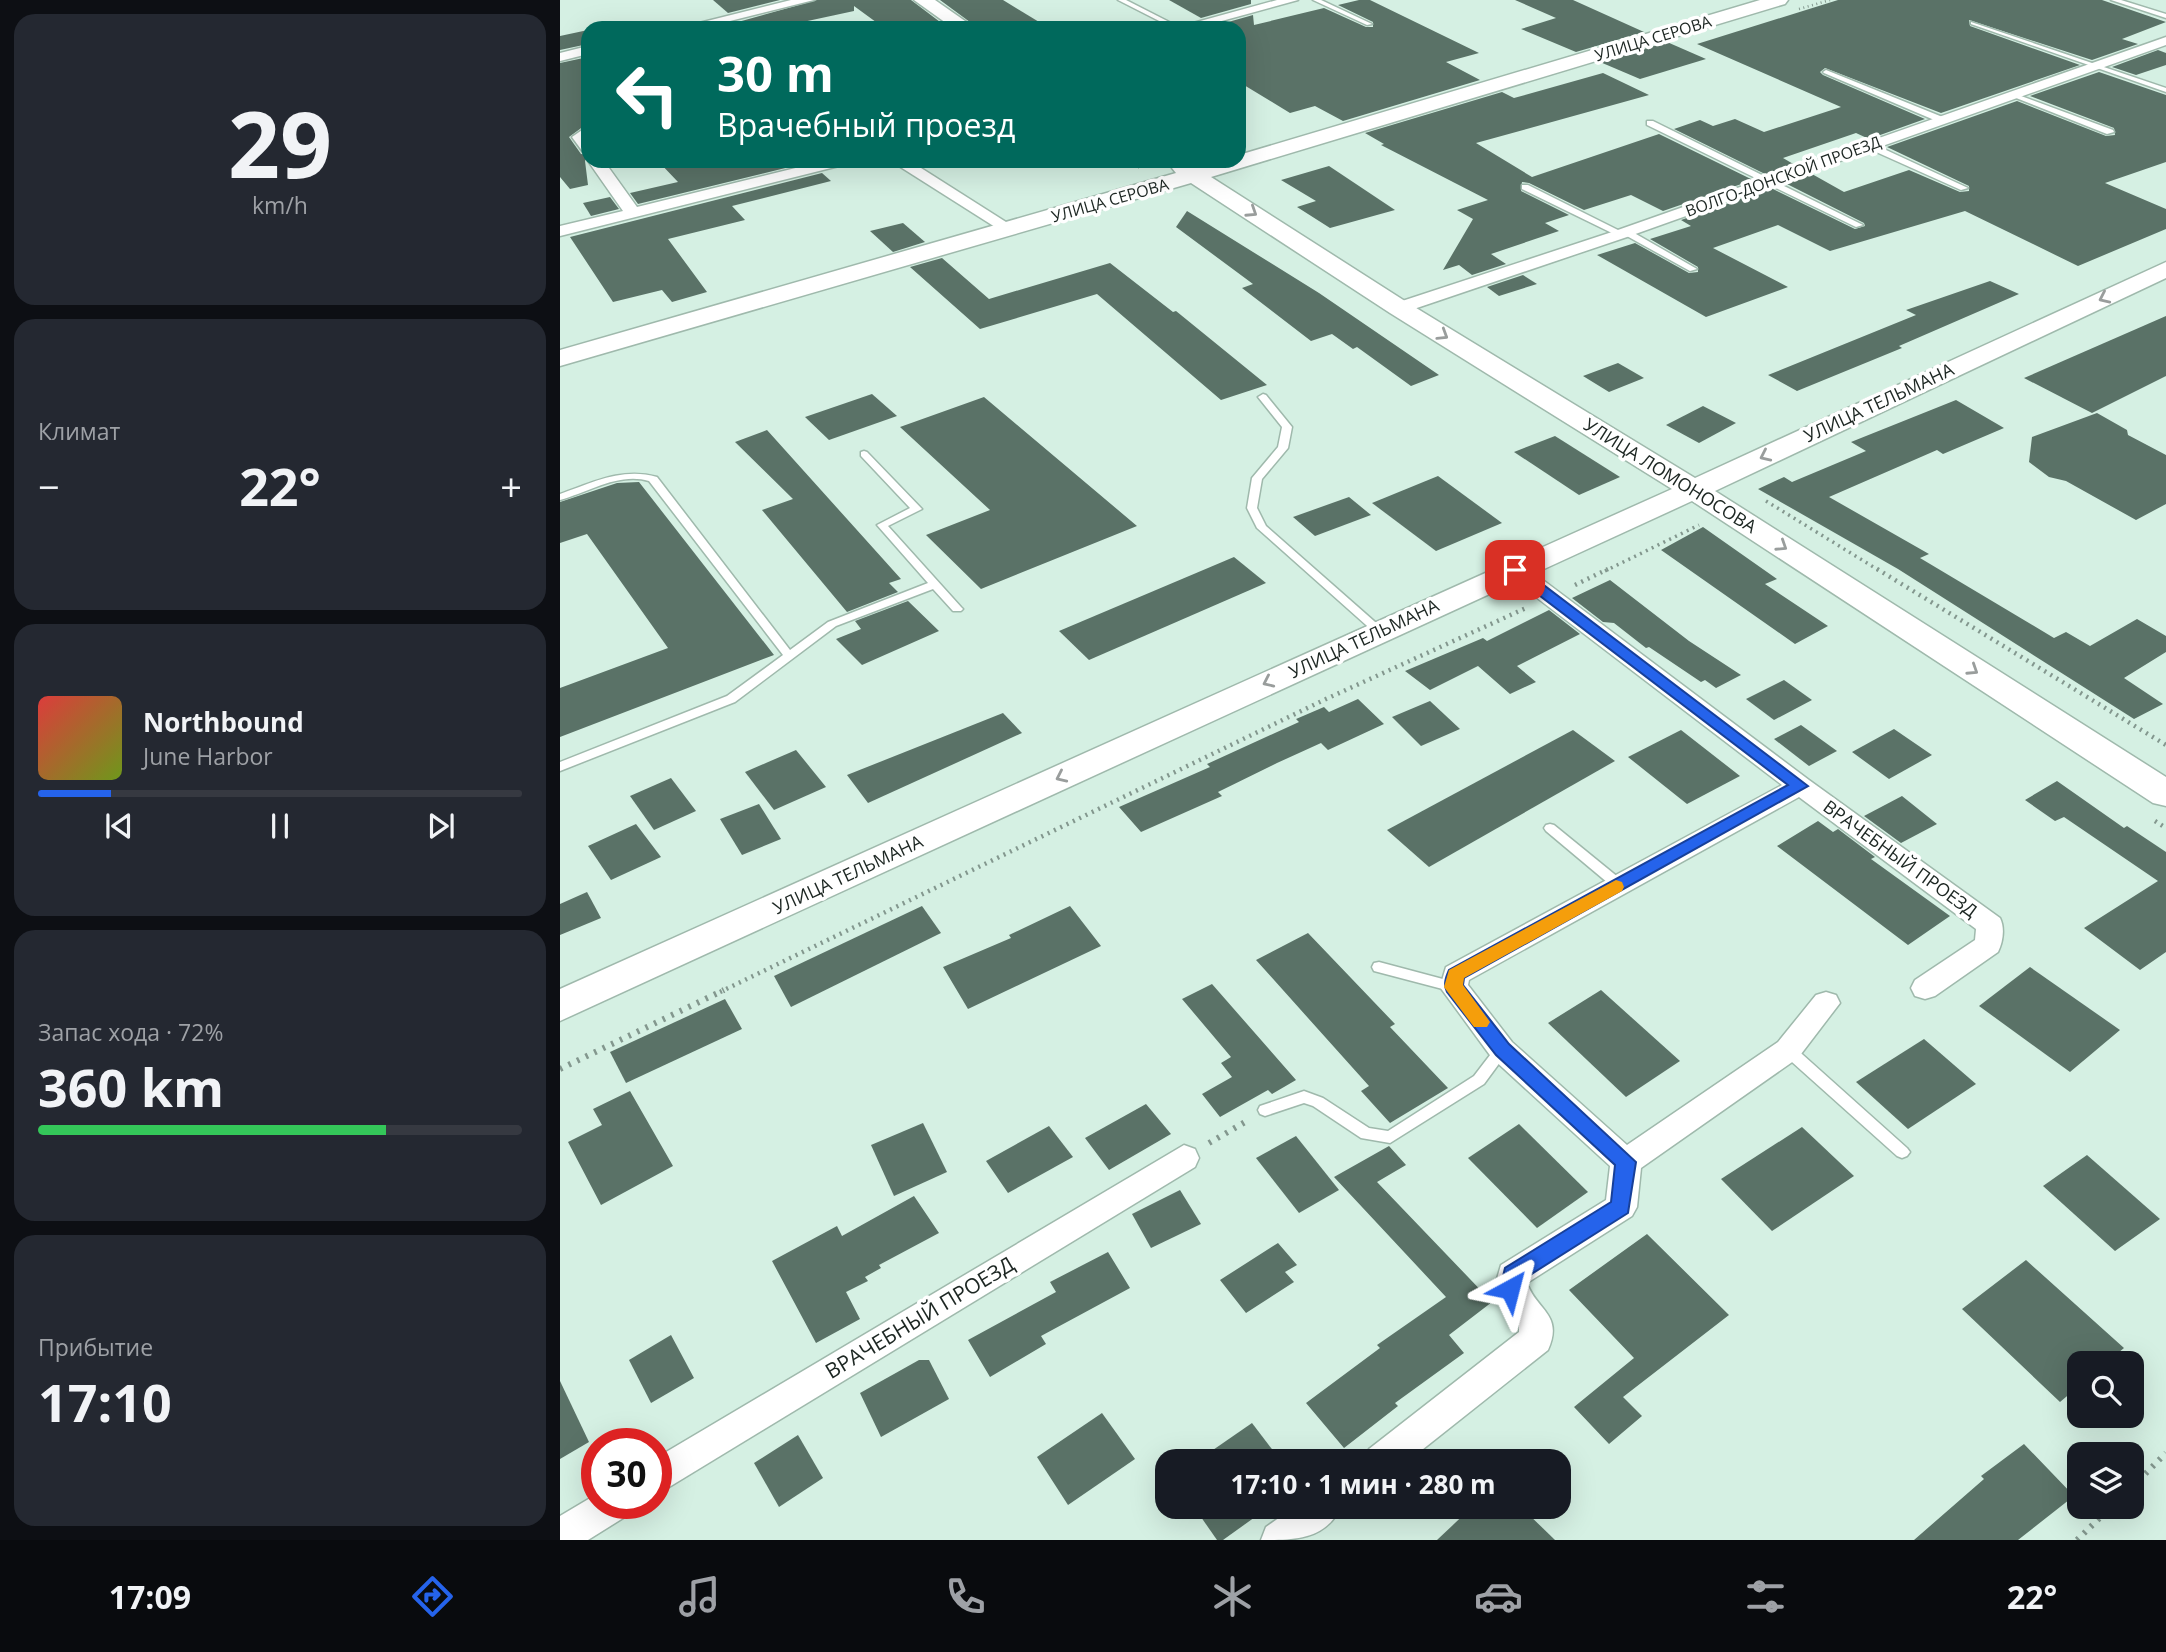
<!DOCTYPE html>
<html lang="ru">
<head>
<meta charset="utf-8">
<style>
  body { margin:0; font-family:"Open Sans",sans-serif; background:#242831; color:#f1f3f6; height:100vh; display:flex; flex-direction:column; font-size:26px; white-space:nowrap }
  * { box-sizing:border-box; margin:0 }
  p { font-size:23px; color:#9ea1a6 }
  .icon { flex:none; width:38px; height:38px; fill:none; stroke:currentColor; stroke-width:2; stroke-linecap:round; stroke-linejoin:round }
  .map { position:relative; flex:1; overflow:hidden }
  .details { display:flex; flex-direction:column; gap:14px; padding:14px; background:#0d0f14; width:560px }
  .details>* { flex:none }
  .guide { position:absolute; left:21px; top:21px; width:665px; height:147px; border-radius:21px; box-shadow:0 7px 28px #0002; background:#00695c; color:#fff; overflow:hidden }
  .tools { position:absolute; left:1507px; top:1351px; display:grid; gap:14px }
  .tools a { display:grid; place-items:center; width:77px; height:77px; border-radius:14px; background:#171b24; box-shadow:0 7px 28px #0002; font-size:35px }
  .speed { position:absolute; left:21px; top:1428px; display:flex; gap:14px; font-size:35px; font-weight:700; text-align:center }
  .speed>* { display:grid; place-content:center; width:91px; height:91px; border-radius:50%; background:#171b24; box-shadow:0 7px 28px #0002; line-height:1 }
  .speed .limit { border:10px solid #d22; background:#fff; color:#111 }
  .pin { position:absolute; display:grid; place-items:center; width:60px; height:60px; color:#fff; margin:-30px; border-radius:14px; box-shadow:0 4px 10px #0006 }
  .me { position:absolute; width:77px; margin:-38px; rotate:38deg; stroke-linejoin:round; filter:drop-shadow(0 0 5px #0008) }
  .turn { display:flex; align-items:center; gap:24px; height:147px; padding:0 21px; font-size:32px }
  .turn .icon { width:91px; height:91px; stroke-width:2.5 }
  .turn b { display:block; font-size:49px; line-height:60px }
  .big { font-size:52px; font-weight:700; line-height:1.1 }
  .details .tile { flex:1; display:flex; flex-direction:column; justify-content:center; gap:10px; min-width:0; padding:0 24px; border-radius:21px; background:#242831 }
  .details .dial { align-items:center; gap:0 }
  .dial b { font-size:91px; line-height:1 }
  .song { display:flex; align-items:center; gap:21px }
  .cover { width:84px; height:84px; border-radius:10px; background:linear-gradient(135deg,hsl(0 70% 55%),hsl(80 70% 35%)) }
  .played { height:7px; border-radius:4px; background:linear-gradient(90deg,#2563eb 15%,#363941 15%) }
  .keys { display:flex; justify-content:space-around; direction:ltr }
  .heat { display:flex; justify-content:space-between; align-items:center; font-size:38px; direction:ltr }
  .charge { height:10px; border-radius:5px; background:linear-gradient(90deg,#34c759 72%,#363941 0) }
  .trip { position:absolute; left:595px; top:1449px; width:416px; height:70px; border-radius:21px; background:#171b24; box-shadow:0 7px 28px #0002; font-weight:700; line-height:70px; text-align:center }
  .tabs { display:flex; height:112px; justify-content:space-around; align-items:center; background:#090b0e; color:#9ea1a6 }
  .tabs .icon { width:49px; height:49px }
  .tabs .current { color:#2563eb }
  .tabs b { font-size:32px; color:#f1f3f6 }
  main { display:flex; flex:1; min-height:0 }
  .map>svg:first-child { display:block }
  .building { fill:#5a7267 }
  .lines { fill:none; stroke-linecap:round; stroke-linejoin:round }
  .lane-casing { stroke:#9fb9ac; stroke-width:3 }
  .street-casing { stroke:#9fb9ac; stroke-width:3 }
  .secondary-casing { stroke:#9fb9ac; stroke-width:3 }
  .path-far3 { stroke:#83978e; stroke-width:2.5; stroke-dasharray:1 3.5; stroke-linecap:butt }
  .path-far2 { stroke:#83978e; stroke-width:3.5; stroke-dasharray:2 4.5; stroke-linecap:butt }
  .path-far1 { stroke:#83978e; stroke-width:4.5; stroke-dasharray:2 5; stroke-linecap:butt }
  .path { stroke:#83978e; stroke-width:6; stroke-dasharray:2.5 7; stroke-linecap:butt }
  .lane { fill:#fff; fill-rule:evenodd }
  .street { fill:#fff; fill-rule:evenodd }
  .secondary { fill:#fff; fill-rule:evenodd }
  .oneway { stroke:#999d9c }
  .route { fill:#2563eb; stroke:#184099; stroke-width:2 }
  .slow { fill:#f59e0b }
  .labels { text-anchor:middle; stroke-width:7; stroke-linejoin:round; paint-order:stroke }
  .far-street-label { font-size:16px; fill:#1c2622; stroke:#fff }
  .street-label { font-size:18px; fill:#1c2622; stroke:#fff }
  .near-street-label { font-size:21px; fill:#1c2622; stroke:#fff }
</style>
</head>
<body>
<main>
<section class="details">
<div class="tile dial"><b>29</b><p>km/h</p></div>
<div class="tile"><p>Климат</p>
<div class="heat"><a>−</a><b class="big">22°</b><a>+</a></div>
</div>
<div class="tile">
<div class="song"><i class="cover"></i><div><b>Northbound</b><p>June Harbor</p></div></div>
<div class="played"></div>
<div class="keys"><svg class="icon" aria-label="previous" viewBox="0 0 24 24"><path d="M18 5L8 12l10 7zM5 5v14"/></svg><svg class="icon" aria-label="pause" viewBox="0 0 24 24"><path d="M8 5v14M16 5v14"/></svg><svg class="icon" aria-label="next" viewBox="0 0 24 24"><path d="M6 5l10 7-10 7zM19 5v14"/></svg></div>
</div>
<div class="tile"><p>Запас хода · 72%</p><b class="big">360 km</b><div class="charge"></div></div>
<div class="tile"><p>Прибытие</p><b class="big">17:10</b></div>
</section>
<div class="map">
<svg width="1606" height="1540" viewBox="0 0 1606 1540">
  <rect width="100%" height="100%" fill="#d5f0e3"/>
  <g class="building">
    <polygon points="153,0 220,0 168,13"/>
    <polygon points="257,0 351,0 388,28 320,25 294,6 294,11 215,28 185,28 178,22"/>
    <polygon points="380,0 443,0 489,28 418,28"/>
    <polygon points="609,0 691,0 691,4 641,18"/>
    <polygon points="799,0 810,0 919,53 886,62 920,80 783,121 755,106 730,113 679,82 679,28 654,26 693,15 694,25 764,8 806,27 813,27 813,22 778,5"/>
    <polygon points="955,0 1013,0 1084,32 1016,52 961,29 996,18"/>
    <polygon points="1278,0 1542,0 1606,22 1562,39 1578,44 1532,60 1409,20 1410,26 1520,65 1381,113 1265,68 1260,72 1263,75 1365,119 1309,139 1296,133 1223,158 1235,165 1207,175 1114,129 1140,120 1153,126 1175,119 1204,132 1281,107 1137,44"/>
    <polygon points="28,30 28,44 0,50 0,36"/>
    <polygon points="1107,42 1146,59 1080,79 1040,62"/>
    <polygon points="1598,50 1606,53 1606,65 1576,75 1552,67"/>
    <polygon points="28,57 28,123 9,137 21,154 28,155 25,161 28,185 10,189 0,177 0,63"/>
    <polygon points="1539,72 1606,95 1606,162 1545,183 1606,209 1606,229 1518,266 1405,211 1270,251 1218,225 1153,248 1228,287 1146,317 1037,255 1075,243 1129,273 1138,272 1138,267 1090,239 1131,226 1121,220 1211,188 1295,229 1305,226 1304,223 1225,183 1252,174 1284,192 1349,170 1400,192 1409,191 1409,186 1327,147 1457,101 1546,136 1555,135 1554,128 1470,96"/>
    <polygon points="1043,73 1089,95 916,143 972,177 1099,134 1193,180 1103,211 1071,195 1024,210 969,183 962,182 961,191 1009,215 985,223 999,231 931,254 946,264 912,275 899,265 883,270 913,219 897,210 928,200 821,145 824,144 805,133 942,92 954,98"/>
    <polygon points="98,161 249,161 250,162 78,204 70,193 118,182"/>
    <polygon points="769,166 835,210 770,228 737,207 756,201 721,180"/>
    <polygon points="262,173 271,181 172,206 185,220 108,239 147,292 112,302 102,290 53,302 10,237"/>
    <polygon points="50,197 59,209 31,216 23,203"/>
    <polygon points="627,211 759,293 879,375 851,386 797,347 793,349 772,334 751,341 682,288 693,284 616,227"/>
    <polygon points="343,223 365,242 333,252 310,231"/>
    <polygon points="382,258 429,299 550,263 613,312 616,311 707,385 661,400 537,294 420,329 350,267"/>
    <polygon points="963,275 977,284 939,296 927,287"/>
    <polygon points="1430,281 1459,294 1339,346 1342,348 1237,391 1208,375 1356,315 1346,310"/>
    <polygon points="1606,316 1606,376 1532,413 1464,378"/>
    <polygon points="1058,363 1084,378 1049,392 1023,376"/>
    <polygon points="312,394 337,416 269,440 245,417"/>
    <polygon points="424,397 577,526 421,589 366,535 430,510 340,427"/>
    <polygon points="1396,400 1444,428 1383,454 1377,450 1269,497 1369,554 1360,558 1494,638 1506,632 1530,646 1577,619 1606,636 1606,652 1564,678 1603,704 1574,719 1338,569 1198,489 1224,477 1232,482 1306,451 1291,442"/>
    <polygon points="1143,406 1176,423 1139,443 1106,425"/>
    <polygon points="1537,413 1567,430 1568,435 1606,455 1606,504 1576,520 1506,481 1489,477 1469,462 1472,437"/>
    <polygon points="207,430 341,579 329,583 338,592 287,612 202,510 233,499 175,442"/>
    <polygon points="995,436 1060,477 1019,495 954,452"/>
    <polygon points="878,476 942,523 876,551 812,503"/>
    <polygon points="79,482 214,655 0,737 0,688 108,648 27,534 0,543 0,502 57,483"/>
    <polygon points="789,497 811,515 755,536 733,517"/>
    <polygon points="1143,527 1217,579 1205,584 1268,626 1235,644 1101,550"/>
    <polygon points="674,557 706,583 529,660 499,631"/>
    <polygon points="1050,580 1129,641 1181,675 1156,688 1145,680 1141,682 1089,647 1086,648 1054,623 1043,622 1012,598"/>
    <polygon points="348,601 379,631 302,665 276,639 301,629 295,621"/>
    <polygon points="989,610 1020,634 957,666 976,682 950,694 918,666 870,690 845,671 923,638 927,641"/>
    <polygon points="1224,680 1252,700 1214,720 1186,699"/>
    <polygon points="798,699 824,724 768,750 761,743 717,763 658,792 662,796 581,832 559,807 650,767 647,764 739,722 736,719 764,707 769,712"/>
    <polygon points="870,701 900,729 861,746 832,717"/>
    <polygon points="443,713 462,733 308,803 287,775"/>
    <polygon points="1241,725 1277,751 1249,766 1214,739"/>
    <polygon points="1334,729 1372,755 1329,779 1292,752"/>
    <polygon points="1013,730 1055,761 869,867 827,830"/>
    <polygon points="1121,730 1180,776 1127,804 1068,757"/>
    <polygon points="236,750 266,787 214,810 185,772"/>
    <polygon points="111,778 136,811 94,830 70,796"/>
    <polygon points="1497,781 1564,828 1567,826 1606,852 1606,952 1580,970 1524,928 1598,881 1504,817 1495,821 1465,800"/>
    <polygon points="1342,796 1377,824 1341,843 1304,816"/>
    <polygon points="199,804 221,839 182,855 160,819"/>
    <polygon points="1258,821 1273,832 1278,829 1315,857 1311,859 1390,916 1348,945 1217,846"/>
    <polygon points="76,824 101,857 51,880 28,846"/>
    <polygon points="27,892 41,918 0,935 0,904"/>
    <polygon points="362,906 381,933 231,1007 214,976"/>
    <polygon points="510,906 541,946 408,1009 383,967 451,938 449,935"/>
    <polygon points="748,933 835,1024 830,1027 888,1088 830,1123 801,1091 809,1086 696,960"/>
    <polygon points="1470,967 1560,1030 1510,1072 1419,1006"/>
    <polygon points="652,984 736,1080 712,1094 708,1090 660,1117 642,1094 672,1077 661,1063 671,1057 622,999"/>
    <polygon points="1041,990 1120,1061 1066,1097 988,1023"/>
    <polygon points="165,999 182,1029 66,1083 50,1052"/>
    <polygon points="1364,1039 1416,1084 1348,1129 1296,1082"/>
    <polygon points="70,1091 113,1166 41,1205 8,1142 42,1125 33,1109"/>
    <polygon points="586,1104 611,1134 549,1170 525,1138"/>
    <polygon points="363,1123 387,1172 334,1196 311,1145"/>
    <polygon points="959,1124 1028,1192 977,1228 908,1158"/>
    <polygon points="489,1126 513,1157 448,1193 426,1161"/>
    <polygon points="1242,1127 1294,1176 1212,1231 1161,1179"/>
    <polygon points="736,1136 779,1190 739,1213 696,1158"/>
    <polygon points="829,1146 846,1165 817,1182 932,1302 889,1335 904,1353 835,1403 838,1406 784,1448 746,1403 820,1348 817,1345 886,1297 774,1177"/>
    <polygon points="1527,1155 1600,1219 1555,1251 1483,1186"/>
    <polygon points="620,1190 641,1224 591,1248 572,1214"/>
    <polygon points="354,1196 379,1233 319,1265 321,1268 305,1277 308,1281 286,1292 300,1319 256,1343 212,1261 277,1226 282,1236"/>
    <polygon points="1087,1234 1169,1315 1063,1397 1082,1416 1049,1444 1014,1407 1074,1358 1009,1290"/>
    <polygon points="718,1243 737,1265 725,1272 734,1282 686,1313 660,1280"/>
    <polygon points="548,1252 570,1288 481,1336 486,1344 430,1377 408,1340 496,1292 490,1282"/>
    <polygon points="1466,1260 1564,1348 1546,1363 1519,1363 1519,1386 1500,1402 1402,1309"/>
    <polygon points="111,1335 134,1378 91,1403 69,1360"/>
    <polygon points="359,1360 369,1360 389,1399 321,1437 300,1393"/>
    <polygon points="0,1381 29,1442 0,1459"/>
    <polygon points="542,1413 575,1459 508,1505 477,1457"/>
    <polygon points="692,1423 721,1461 637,1461"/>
    <polygon points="238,1435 263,1478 219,1507 194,1463"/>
    <polygon points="1464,1444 1514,1496 1458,1540 1354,1540 1424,1479 1421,1476"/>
    <polygon points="634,1507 709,1507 663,1540 657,1540"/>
    <polygon points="912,1507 961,1507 995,1540 877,1540"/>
  </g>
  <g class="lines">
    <defs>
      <g id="lane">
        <polygon points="558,0 566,0 621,28 613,28"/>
        <polygon points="753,0 761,0 812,24 807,25"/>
        <polygon points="1551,0 1561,0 1606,14 1606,18"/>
        <polygon points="1411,22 1606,88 1606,92 1411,24"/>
        <polygon points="1266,70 1385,118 1386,120 1379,122 1264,73 1263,72"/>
        <polygon points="1453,93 1553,130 1554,132 1547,134 1451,96 1451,94"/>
        <polygon points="1087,121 1093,121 1303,225 1296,227 1087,125"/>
        <polygon points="1305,143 1311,143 1408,188 1401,190 1305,147"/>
        <polygon points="962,185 968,185 1062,232 1069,230 1137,269 1130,271 1065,235 1058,236 962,189"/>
        <polygon points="703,394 706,395 732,427 728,448 702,479 697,508 706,526 823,629 825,631 823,633 815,633 697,528 687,508 692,478 718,447 722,427 698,397"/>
        <path d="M304,451L307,452L362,509L328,526L401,607L403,609L401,611H393L373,589L276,626L175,702L0,771V762L167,696L223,655L89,481C59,472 29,492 0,500V494C32,483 62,467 97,477L230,650L268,622L368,583L317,525L350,508L301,456V452Z"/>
        <polygon points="990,824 994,825 1064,882 1066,885 1064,888 1054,888 986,831 984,828 986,825"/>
        <polygon points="819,962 894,982 899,983 901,987 899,991 894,992 814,971 812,967 814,963"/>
        <polygon points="942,1044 947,1046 949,1050 924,1084 830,1143 801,1138 753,1106 744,1103 705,1116 700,1114 698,1110 700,1106 744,1091 763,1098 809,1128 828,1131 914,1076 937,1046"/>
        <polygon points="1228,1044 1233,1046 1347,1148 1350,1152 1347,1156 1342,1158 1337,1156 1223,1054 1221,1050 1223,1046"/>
      </g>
      <g id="street">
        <polygon points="231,0 254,0 142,28 119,28"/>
        <polygon points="717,0 738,0 636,28 615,28"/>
        <polygon points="1606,37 1606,45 1067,237 845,312 839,313 830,308 833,304 1055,231"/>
        <polygon points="28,46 28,54 0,61 0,53"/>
        <polygon points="28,126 28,153 23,152 12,137"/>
        <polygon points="28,161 44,161 77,207 264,161 290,161 287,164 0,236 0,226 63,211"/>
        <polygon points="331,161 350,161 457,229 449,234 443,232"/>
        <path d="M955,564L963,565L1249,780L1440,918C1445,928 1443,942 1438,952L1375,996L1365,999L1355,996L1351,988L1355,980L1415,940L1416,929L1239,797L909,980L908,985L952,1042L1067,1145L1218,1042L1256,995L1266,992L1276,995L1280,1003L1238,1058L1081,1168L1077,1207L1072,1216L967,1283C976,1310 1004,1314 988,1350L848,1461H804L809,1449L959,1332V1326L934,1289L941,1265L1046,1200L1050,1166L932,1058L880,987L886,967L1222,785L947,575L944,570Z"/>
        <polygon points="624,1145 635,1149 639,1158 635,1167 96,1495 96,1458"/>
        <polygon points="37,1494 37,1503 73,1503 68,1515 28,1540 0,1540 0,1516"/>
        <path d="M734,1507H781C765,1540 735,1540 701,1540L706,1527Z"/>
      </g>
      <g id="secondary">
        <polygon points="354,0 375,0 415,28 393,28"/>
        <polygon points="1200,0 1228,0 1225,4 651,177 848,303 1135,478 1606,262 1606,278 1155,491 1606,777 1606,806 1593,803 1132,501 0,1021 0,989 1112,489 830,313 631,183 0,366 0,350 616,173 612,168 615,163 623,162 637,167 657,161 679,161 679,155"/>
      </g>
    </defs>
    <use href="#lane" class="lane-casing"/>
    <use href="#street" class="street-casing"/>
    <use href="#secondary" class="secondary-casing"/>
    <g class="path-far3">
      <polyline points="1239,9 1270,0"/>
      <polyline points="567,161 579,168"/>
    </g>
    <g class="path-far2">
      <polyline points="1206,501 1320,571"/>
      <polyline points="1045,571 1139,525"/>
    </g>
    <g class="path-far1">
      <polyline points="1317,569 1606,745"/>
      <polyline points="1015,585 1048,569"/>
      <polyline points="1595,821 1606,828"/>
      <polyline points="160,992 766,699 966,608"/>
    </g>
    <g class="path">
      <polyline points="0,1069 164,990"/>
      <polyline points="649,1143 687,1121"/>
      <polyline points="1572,1487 1606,1453"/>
      <polyline points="1517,1540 1551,1507"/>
    </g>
    <use href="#lane" class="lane"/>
    <use href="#street" class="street"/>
    <use href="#secondary" class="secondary"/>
  </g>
  <defs><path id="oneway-chevron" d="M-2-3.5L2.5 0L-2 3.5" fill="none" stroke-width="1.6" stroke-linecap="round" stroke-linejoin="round" transform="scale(1.75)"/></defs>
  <g class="oneway">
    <use href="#oneway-chevron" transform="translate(692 212) rotate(33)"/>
    <use href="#oneway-chevron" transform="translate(1544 298) rotate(155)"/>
    <use href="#oneway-chevron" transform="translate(883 335) rotate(32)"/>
    <use href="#oneway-chevron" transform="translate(1205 456) rotate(155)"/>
    <use href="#oneway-chevron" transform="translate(1222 546) rotate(33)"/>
    <use href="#oneway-chevron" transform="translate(1413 670) rotate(33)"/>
    <use href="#oneway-chevron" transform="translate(708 682) rotate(155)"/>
    <use href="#oneway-chevron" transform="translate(501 777) rotate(155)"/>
  </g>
  <path class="route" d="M950,567H960L1248,786L904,978L903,985L949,1044L1076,1162L1068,1213L962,1280L958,1295L950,1298L943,1295L940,1289L945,1268L1051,1202L1055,1165L936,1055L887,992C883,984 886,977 889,970L1228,785L950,573Z"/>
  <polygon class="slow" points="1056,880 1062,882 1064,887 1062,891 904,978 903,985 930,1022 927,1027 914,1027 884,987 889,970"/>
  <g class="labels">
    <g class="far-street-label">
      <text transform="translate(1093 38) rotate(-17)" y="6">УЛИЦА СЕРОВА</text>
      <text transform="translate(1223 176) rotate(-20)" y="6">ВОЛГО-ДОНСКОЙ ПРОЕЗД</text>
      <text transform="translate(550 200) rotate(-16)" y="6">УЛИЦА СЕРОВА</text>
    </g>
    <g class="street-label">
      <text transform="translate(1319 403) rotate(-25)" y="6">УЛИЦА ТЕЛЬМАНА</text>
      <text transform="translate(1110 476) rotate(32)" y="6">УЛИЦА ЛОМОНОСОВА</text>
      <text transform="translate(804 639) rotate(-25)" y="6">УЛИЦА ТЕЛЬМАНА</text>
      <text transform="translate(1340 859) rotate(36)" y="6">ВРАЧЕБНЫЙ ПРОЕЗД</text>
      <text transform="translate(288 875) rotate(-25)" y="6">УЛИЦА ТЕЛЬМАНА</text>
    </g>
    <g class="near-street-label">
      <text transform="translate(360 1318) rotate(-31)" y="7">ВРАЧЕБНЫЙ ПРОЕЗД</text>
    </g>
  </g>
</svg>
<div class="tools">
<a><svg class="icon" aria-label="search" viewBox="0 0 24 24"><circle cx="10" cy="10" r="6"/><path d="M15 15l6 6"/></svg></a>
<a><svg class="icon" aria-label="layers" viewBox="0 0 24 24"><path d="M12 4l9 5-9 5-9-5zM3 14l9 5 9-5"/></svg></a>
</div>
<div class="speed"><div class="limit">30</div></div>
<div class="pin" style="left:955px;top:570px;background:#d93025"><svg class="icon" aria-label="arrive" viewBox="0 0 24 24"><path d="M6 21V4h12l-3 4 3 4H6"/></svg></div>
<svg class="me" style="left:950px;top:1289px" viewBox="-20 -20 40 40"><path d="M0-17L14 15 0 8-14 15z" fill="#2563eb" stroke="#fff" stroke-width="4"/></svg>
<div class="trip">17:10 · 1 мин · 280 m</div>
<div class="guide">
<div class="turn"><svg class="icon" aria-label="left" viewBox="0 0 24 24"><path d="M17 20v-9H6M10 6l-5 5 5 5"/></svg><div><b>30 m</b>Врачебный проезд</div></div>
</div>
</div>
</main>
<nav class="tabs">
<b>17:09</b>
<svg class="icon current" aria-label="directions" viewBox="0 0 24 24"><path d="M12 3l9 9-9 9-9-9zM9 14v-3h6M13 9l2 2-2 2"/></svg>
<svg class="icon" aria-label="music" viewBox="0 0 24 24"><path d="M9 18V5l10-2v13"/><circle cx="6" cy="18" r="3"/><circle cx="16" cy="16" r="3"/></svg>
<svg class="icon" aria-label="phone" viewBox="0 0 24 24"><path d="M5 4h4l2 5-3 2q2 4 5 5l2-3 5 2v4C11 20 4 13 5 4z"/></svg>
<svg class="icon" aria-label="climate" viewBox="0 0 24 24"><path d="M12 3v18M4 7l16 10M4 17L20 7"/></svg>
<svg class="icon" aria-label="car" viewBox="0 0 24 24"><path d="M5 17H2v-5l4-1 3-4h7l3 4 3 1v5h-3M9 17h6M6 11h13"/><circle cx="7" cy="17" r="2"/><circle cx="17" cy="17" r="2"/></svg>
<svg class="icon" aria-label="filters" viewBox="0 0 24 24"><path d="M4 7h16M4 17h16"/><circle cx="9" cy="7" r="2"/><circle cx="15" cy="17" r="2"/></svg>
<b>22°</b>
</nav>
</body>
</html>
